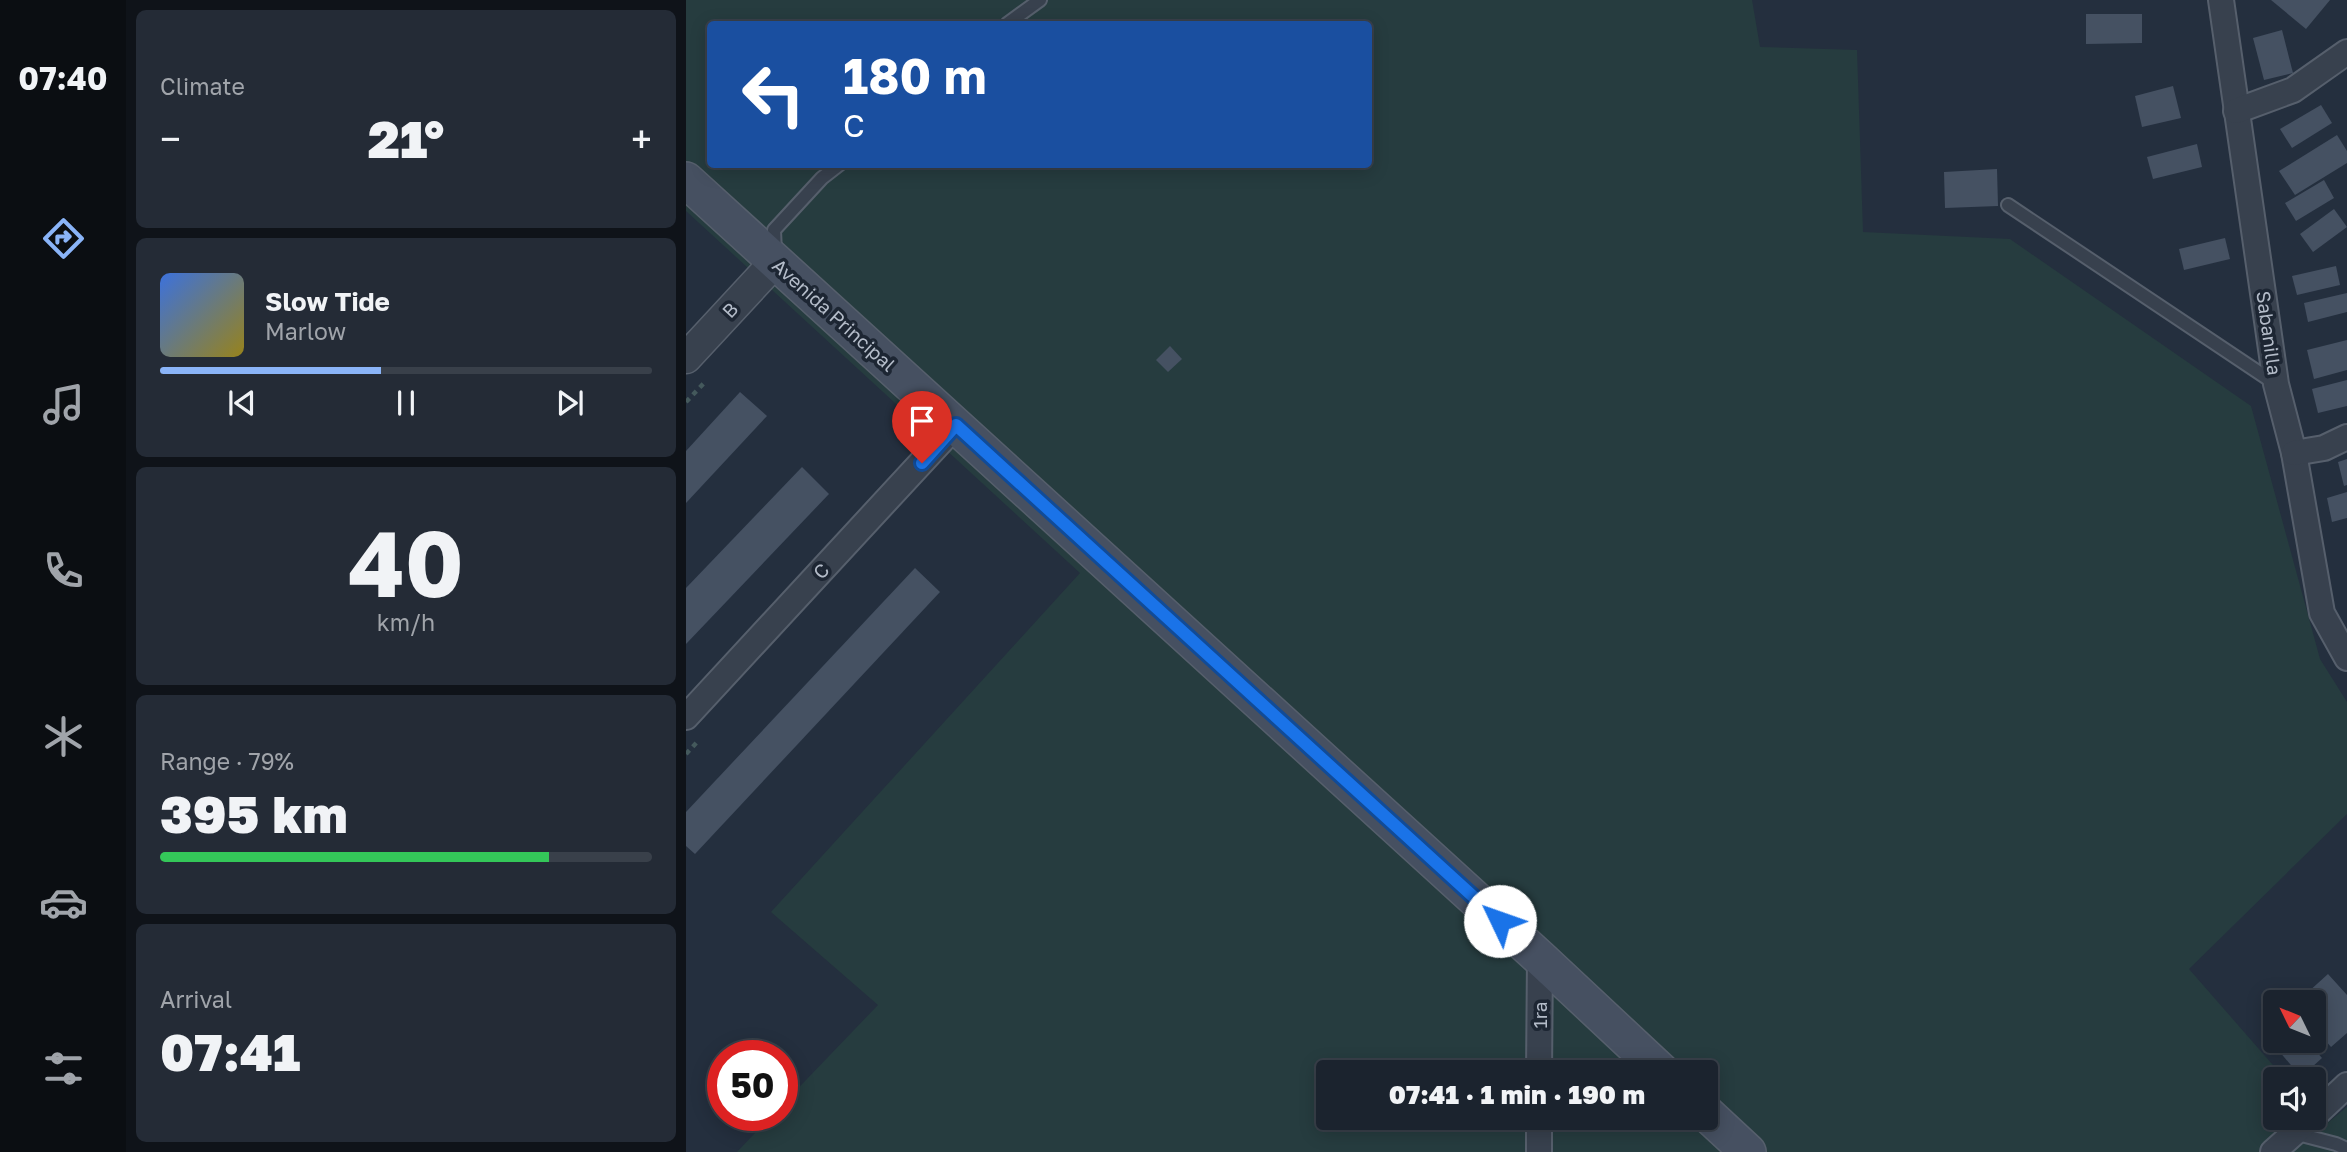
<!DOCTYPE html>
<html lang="en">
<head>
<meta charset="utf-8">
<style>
  body { margin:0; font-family:"Golos Text",sans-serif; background:#242b36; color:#f1f3f6; height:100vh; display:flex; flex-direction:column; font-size:26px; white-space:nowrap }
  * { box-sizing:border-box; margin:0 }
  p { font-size:23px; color:#a0a4aa }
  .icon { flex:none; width:38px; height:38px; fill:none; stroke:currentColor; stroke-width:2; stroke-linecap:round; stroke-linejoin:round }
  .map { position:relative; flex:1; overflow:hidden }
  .details { display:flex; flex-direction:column; gap:10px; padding:10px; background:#0f1319; width:560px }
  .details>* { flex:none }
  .top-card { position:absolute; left:21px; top:21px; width:665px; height:147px; border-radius:7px; box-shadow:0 4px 18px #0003,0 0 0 2px #39404a; background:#1a4fa0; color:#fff; overflow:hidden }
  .needle { width:46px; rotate:313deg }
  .buttons { position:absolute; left:1577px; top:990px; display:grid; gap:14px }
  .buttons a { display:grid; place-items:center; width:63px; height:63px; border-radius:7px; background:#1b232e; box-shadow:0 4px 18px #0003,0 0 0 2px #39404a; font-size:35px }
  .speed { position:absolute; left:21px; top:1040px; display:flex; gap:14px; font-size:35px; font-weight:700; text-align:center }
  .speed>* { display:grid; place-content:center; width:91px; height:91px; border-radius:50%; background:#1b232e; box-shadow:0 4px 18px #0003,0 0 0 2px #39404a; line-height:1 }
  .speed .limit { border:10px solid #d22; background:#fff; color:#111 }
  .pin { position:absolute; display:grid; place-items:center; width:60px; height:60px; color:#fff; margin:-72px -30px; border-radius:50% 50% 50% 0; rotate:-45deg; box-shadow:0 0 7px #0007 }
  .pin .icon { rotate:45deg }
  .me { position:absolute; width:77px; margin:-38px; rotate:312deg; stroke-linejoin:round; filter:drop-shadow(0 0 5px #0008) }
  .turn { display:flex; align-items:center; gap:24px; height:147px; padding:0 21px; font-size:32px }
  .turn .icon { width:91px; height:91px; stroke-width:2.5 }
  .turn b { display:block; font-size:49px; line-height:60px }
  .big { font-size:52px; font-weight:800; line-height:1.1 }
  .details .tile { flex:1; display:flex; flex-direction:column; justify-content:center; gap:10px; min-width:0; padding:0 24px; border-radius:10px; background:#242b36 }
  .details .dial { align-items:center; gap:0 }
  .dial b { font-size:91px; line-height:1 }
  .song { display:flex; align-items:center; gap:21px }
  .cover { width:84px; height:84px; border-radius:10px; background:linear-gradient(135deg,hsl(220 70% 55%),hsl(50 70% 35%)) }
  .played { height:7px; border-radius:4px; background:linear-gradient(90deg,#8ab4f8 45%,#39404a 45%) }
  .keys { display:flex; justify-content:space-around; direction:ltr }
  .heat { display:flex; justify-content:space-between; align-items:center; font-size:38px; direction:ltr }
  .charge { height:10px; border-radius:5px; background:linear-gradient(90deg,#34c759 79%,#39404a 0) }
  .trip { position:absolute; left:630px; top:1060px; width:402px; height:70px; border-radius:7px; background:#1b232e; box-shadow:0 4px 18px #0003,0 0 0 2px #39404a; font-weight:800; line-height:70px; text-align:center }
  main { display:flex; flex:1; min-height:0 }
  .dock { display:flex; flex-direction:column; width:126px; justify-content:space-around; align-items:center; background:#0b0e12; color:#a0a4aa }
  .dock .icon { width:49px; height:49px }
  .dock .current { color:#8ab4f8 }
  .dock b { font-size:32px; color:#f1f3f6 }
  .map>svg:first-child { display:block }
  .green { fill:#263c3f; fill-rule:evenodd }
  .building { fill:#455162 }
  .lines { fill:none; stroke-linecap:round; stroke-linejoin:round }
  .service-casing { stroke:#565f6c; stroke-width:16 }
  .minor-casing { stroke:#565f6c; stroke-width:28 }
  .tertiary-casing { stroke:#565f6c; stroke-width:33 }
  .secondary-casing { stroke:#565f6c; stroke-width:38 }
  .path { stroke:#44595c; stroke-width:4.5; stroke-dasharray:5 5; stroke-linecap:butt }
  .service { stroke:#38414e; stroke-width:12 }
  .minor { stroke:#38414e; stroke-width:24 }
  .tertiary { stroke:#38414e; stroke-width:30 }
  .secondary { stroke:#465061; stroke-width:35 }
  .route-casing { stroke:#114b97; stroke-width:18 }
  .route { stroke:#1a73e8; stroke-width:12 }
  .labels { text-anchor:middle; stroke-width:7; stroke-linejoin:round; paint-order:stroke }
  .street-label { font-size:19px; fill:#b4bcc9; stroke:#1d2633 }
</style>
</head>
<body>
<main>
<nav class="dock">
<b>07:40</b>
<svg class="icon current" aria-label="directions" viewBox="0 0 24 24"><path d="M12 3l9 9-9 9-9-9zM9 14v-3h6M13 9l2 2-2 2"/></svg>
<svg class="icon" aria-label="music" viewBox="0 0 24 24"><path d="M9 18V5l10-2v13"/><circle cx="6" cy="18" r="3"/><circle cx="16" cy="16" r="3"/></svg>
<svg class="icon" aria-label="phone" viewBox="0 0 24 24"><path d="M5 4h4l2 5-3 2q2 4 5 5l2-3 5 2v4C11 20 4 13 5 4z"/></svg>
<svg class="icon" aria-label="climate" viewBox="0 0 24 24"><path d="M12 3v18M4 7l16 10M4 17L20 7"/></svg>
<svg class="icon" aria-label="car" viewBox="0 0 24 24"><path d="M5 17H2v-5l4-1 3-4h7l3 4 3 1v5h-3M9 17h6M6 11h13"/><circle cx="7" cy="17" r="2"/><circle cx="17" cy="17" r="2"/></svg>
<svg class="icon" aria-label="filters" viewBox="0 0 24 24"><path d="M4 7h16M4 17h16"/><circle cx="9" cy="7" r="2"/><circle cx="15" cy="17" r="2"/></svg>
</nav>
<section class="details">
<div class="tile"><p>Climate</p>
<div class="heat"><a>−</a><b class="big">21°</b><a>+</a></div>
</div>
<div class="tile">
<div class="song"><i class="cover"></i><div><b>Slow Tide</b><p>Marlow</p></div></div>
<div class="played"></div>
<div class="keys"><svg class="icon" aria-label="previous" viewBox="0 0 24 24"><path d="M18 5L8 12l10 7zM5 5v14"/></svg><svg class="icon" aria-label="pause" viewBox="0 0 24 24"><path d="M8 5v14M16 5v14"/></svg><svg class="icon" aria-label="next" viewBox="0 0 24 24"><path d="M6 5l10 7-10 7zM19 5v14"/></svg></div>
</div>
<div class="tile dial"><b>40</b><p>km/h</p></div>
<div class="tile"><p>Range · 79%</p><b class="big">395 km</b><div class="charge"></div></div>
<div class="tile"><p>Arrival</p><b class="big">07:41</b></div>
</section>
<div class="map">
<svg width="1661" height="1152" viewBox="0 0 1661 1152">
  <rect width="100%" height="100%" fill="#242f3e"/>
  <path class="green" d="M0,0H1066L1074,47L1171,50L1177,232L1324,239L1565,406L1634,659L1661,702V814L1503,969L1600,1080H1589V1118H1628V1112L1639,1125L1661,1107V1152H51L86,1115H96V1105L192,1005L85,912L394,573L0,211ZM24,24H682V164H24ZM642,1073H1020V1118H642Z"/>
  <g class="building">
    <polygon points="1585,0 1644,0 1620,29"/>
    <polygon points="1400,14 1456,14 1456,43 1400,44"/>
    <polygon points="1596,30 1607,73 1578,80 1567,38"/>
    <polygon points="1487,86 1495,118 1456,127 1449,96"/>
    <polygon points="1635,105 1646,123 1606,148 1594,129"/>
    <polygon points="1651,135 1661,151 1661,163 1609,195 1593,171"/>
    <polygon points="1511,144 1516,167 1467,179 1461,157"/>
    <polygon points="1311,169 1312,206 1259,208 1258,172"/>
    <polygon points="1638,180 1648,198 1610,221 1599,203"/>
    <polygon points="1648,209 1661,227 1627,252 1614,234"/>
    <polygon points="1539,238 1544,259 1498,270 1493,249"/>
    <polygon points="1650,266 1654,285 1611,295 1606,276"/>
    <polygon points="1661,293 1661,312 1622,322 1618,303"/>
    <polygon points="1661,340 1661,370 1628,379 1621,350"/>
    <polygon points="484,346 496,359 482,372 470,360"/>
    <polygon points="1661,380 1661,406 1632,413 1626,389"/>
    <polygon points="54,392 81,416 0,503 0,451"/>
    <polygon points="1661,459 1661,485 1658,486 1652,462"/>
    <polygon points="116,467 143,494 0,644 0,588"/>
    <polygon points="1661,492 1661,518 1646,522 1641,498"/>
    <polygon points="229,568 254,592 9,854 0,846 0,812"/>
    <polygon points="1642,974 1661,995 1661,1033 1645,1047 1628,1027 1628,1003 1610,1003"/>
    <polygon points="1590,1041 1621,1041 1636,1058 1615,1077 1587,1044"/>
  </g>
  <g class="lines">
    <defs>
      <g id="service">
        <polyline points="321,24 354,0"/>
        <polyline points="1322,205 1590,384"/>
        <polyline points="89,252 88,230 136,178 154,164"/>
        <polyline points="1608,1133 1650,1144 1661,1149"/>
      </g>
      <g id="minor">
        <polyline points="1535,0 1590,384 1608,453 1636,613 1661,658"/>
        <polyline points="1550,111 1607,90 1661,52"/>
        <polyline points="1608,453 1638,448 1661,437"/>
        <polyline points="0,717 270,425"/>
        <polyline points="853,1073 854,958"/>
        <polyline points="1628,1116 1661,1085"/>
        <polyline points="853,1118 853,1152"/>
        <polyline points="1587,1152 1625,1118"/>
      </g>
      <polyline id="tertiary" points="0,358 89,262"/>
      <g id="secondary">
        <polyline points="0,180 854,958 977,1073"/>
        <polyline points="1020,1113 1062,1152"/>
      </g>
    </defs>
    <use href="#service" class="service-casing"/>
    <use href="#minor" class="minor-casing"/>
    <use href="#tertiary" class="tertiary-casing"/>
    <use href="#secondary" class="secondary-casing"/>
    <g class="path">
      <polyline points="0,402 19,382"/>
      <polyline points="0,754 12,741"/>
    </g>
    <use href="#service" class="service"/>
    <use href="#minor" class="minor"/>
    <use href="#tertiary" class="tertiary"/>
    <use href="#secondary" class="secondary"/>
  </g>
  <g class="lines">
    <defs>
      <polyline id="route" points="236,463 270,425 814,921"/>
    </defs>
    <use href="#route" class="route-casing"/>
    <use href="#route" class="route"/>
  </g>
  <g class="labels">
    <g class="street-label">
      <text transform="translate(44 310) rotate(-47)" y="7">B</text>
      <text transform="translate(148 315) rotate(42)" y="7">Avenida Principal</text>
      <text transform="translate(1583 333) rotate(82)" y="7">Sabanilla</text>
      <text transform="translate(135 571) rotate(-47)" y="7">C</text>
      <text transform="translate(854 1015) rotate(-90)" y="7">1ra</text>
    </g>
  </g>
</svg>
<div class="buttons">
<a><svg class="needle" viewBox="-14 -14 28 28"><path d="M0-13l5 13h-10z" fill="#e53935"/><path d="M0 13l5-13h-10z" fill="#a0a4aa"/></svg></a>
<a><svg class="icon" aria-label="sound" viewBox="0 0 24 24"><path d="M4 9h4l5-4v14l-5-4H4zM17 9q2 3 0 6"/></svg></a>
</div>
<div class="speed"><div class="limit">50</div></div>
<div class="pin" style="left:236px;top:463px;background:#d93025"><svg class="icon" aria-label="arrive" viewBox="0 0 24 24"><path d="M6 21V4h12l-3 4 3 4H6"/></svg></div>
<svg class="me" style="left:814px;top:921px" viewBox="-20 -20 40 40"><circle r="19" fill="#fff"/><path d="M0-13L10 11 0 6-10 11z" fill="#1a73e8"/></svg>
<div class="trip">07:41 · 1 min · 190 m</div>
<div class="top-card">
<div class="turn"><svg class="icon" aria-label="left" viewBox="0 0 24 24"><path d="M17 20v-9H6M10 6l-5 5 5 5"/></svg><div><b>180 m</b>C</div></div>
</div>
</div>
</main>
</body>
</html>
